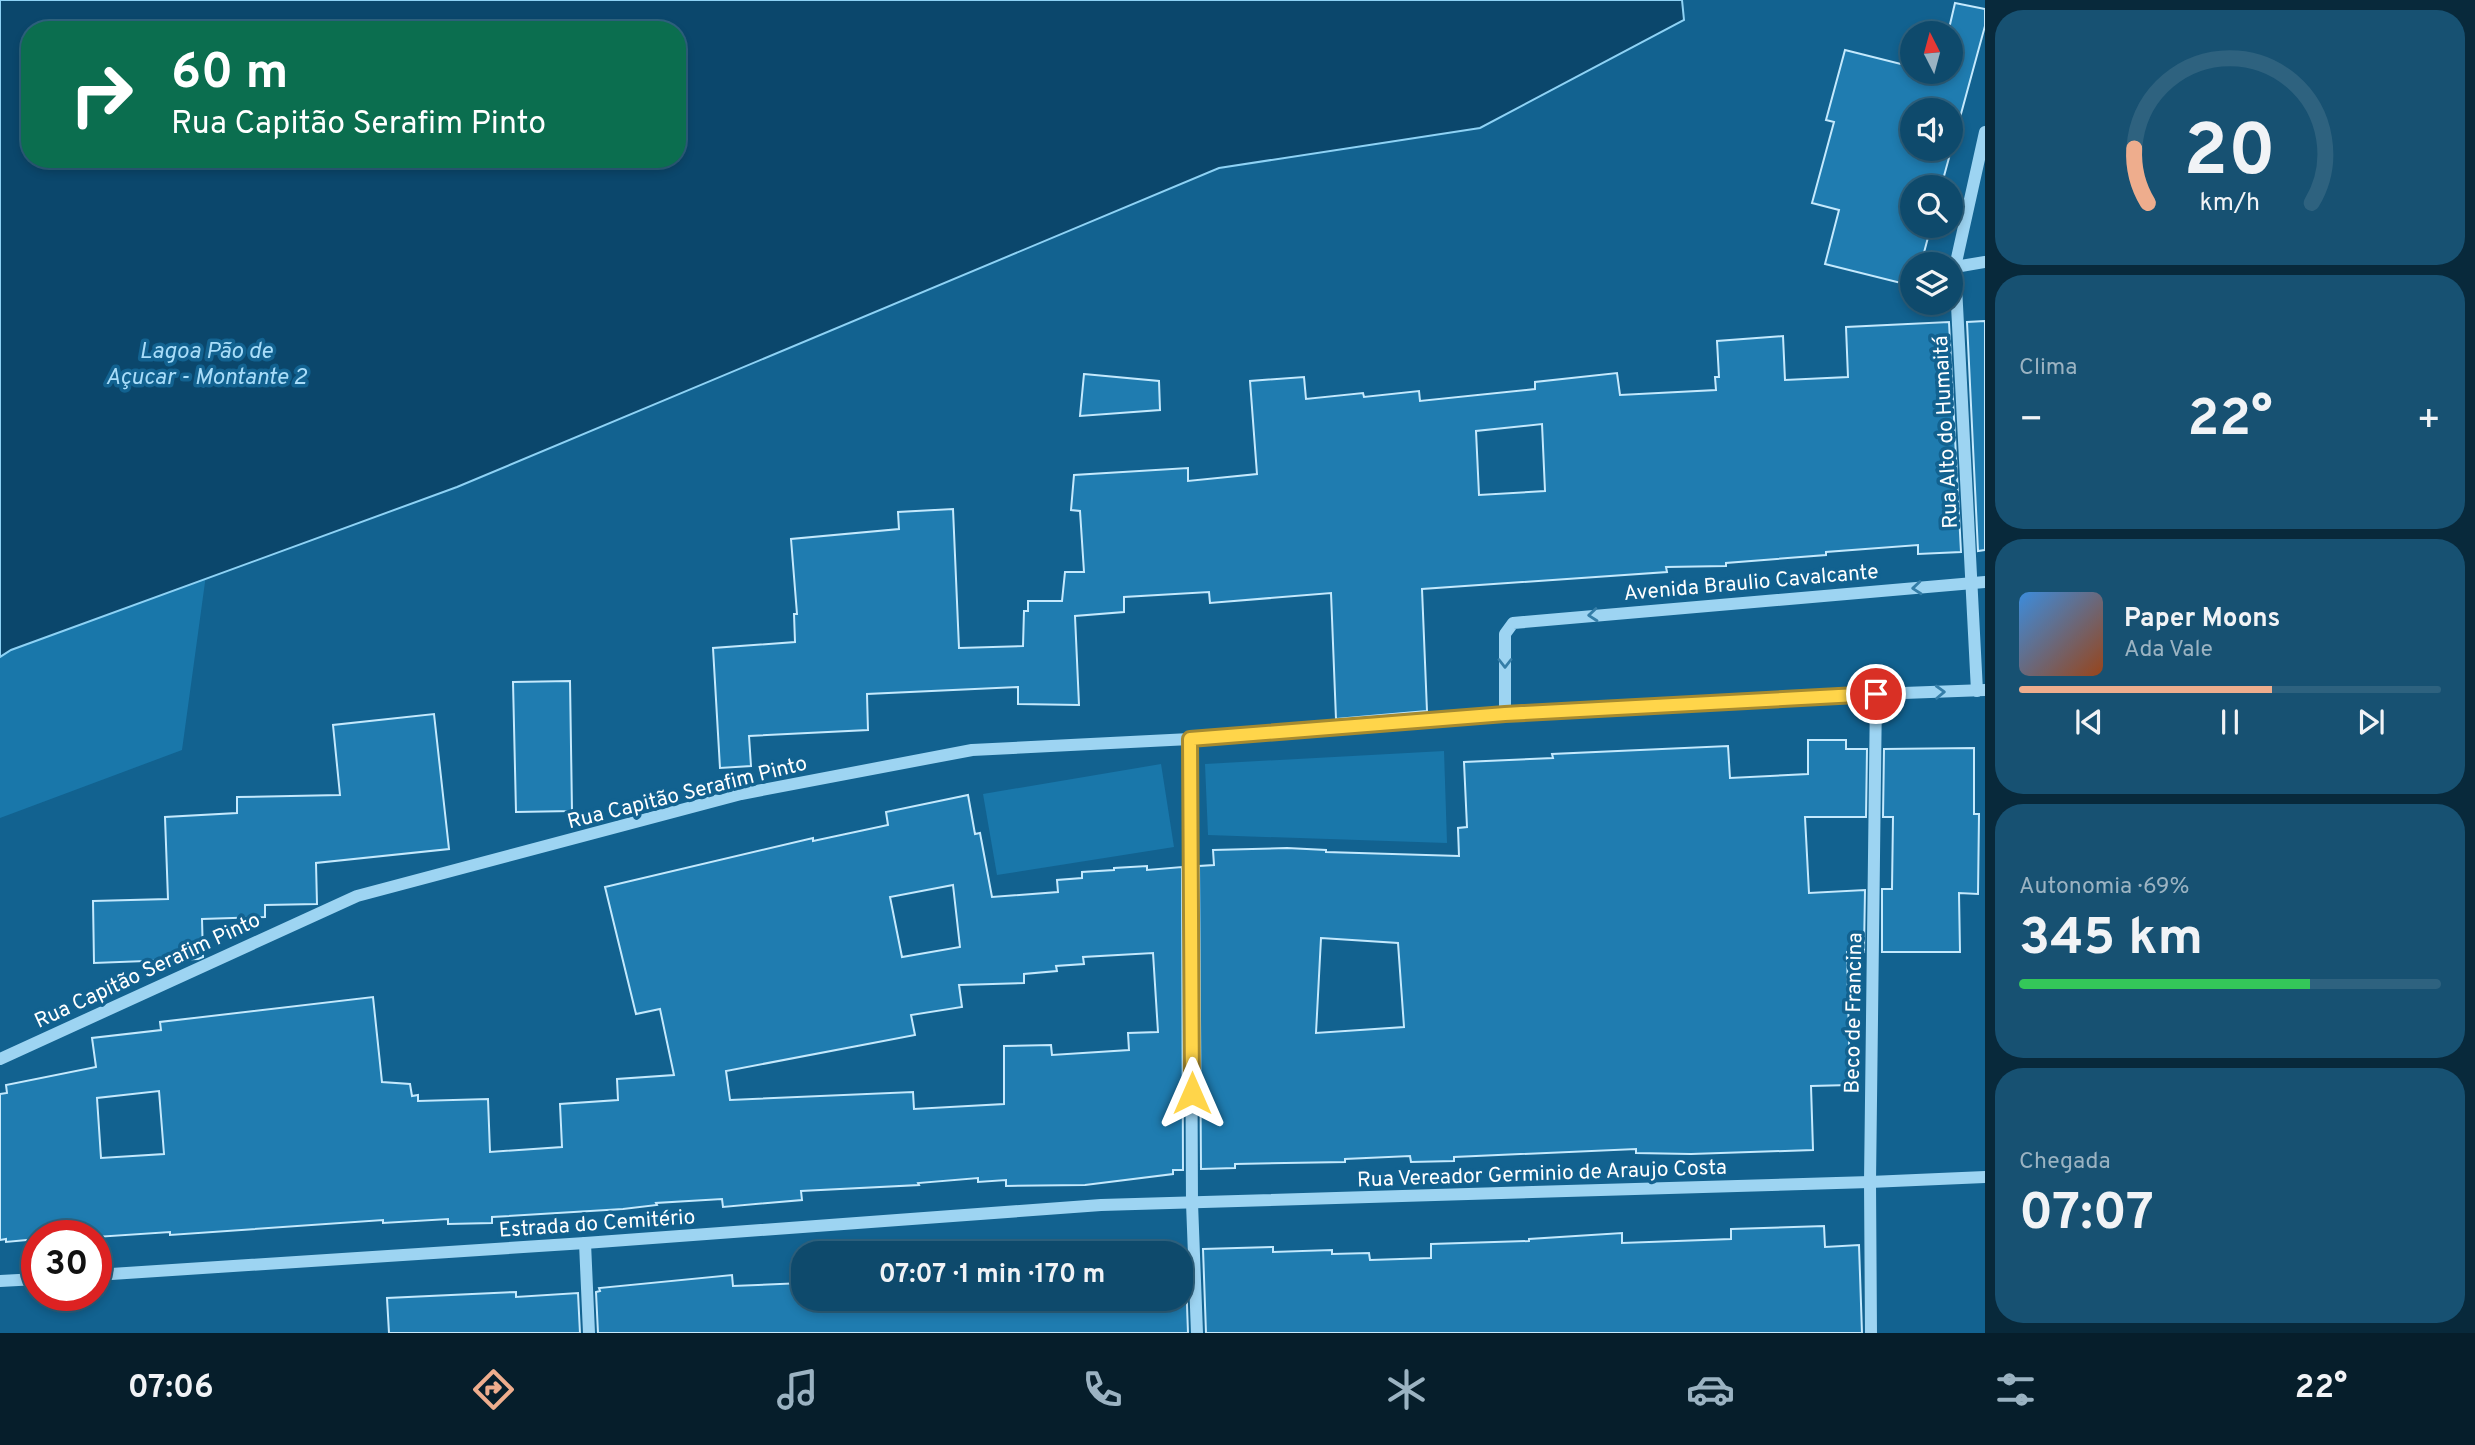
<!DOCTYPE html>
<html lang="pt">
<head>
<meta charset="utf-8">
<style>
  body { margin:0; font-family:Overpass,sans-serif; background:#175172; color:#f1f3f6; height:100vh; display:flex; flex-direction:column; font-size:26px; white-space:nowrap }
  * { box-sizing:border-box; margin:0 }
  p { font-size:23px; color:#9bb3c2 }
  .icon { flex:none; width:38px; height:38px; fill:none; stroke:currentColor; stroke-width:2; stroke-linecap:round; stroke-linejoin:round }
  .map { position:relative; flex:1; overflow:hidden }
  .details { display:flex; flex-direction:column; gap:10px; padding:10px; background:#08293b; width:490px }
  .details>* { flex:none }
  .banner { position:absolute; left:21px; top:21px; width:665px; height:147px; border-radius:28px; box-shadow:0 4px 10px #0003,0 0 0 2px #2e627f; background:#0b6e4f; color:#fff; overflow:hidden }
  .needle { width:46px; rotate:354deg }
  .controls { position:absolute; left:1900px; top:21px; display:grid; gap:14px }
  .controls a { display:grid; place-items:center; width:63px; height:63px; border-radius:50%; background:#0e4a6c; box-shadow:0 4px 10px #0003,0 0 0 2px #2e627f; font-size:35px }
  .speed { position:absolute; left:21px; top:1220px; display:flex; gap:14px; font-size:35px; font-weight:700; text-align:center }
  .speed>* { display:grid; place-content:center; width:91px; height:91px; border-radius:50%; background:#0e4a6c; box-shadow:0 4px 10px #0003,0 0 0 2px #2e627f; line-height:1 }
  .speed .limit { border:10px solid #d22; background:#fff; color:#111 }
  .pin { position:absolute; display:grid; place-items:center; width:60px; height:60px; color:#fff; margin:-30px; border:4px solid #fff; border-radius:50%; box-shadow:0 2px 7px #0007 }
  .me { position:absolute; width:77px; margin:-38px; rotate:0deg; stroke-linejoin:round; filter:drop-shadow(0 0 5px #0008) }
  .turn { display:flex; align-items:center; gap:24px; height:147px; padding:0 35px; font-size:32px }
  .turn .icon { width:91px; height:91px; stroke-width:2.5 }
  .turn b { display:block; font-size:49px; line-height:60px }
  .big { font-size:52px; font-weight:700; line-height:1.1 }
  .details .widget { flex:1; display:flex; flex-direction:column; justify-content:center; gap:10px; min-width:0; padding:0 24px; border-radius:28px; background:#175172 }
  .details .dial { align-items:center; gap:0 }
  .dial svg { height:182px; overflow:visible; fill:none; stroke:#2e627f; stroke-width:7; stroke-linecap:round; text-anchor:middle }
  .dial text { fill:#f1f3f6; stroke:none }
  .song { display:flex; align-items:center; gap:21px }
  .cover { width:84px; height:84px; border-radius:10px; background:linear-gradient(135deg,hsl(210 70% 55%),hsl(20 70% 35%)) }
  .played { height:7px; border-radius:4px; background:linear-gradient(90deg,#eead8d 60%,#2e627f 60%) }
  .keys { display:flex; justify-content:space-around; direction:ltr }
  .heat { display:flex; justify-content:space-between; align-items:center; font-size:38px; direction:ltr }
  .charge { height:10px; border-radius:5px; background:linear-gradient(90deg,#34c759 69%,#2e627f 0) }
  .trip { position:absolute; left:791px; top:1241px; width:402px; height:70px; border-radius:28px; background:#0e4a6c; box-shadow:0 4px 10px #0003,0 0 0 2px #2e627f; font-weight:700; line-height:70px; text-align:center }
  .dock { display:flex; height:112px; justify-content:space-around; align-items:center; background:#061e2b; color:#9bb3c2 }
  .dock .icon { width:49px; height:49px }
  .dock .selected { color:#eead8d }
  .dock b { font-size:32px; color:#f1f3f6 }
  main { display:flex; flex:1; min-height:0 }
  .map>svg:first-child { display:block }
  .green { fill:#1977aa }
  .water { fill:#0b476c; stroke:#8ed2f5; stroke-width:2; fill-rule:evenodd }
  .building { fill:#1f7cb0; stroke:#c4e9fd; stroke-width:2; fill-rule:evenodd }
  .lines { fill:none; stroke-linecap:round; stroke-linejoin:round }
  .minor { stroke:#9dd4f2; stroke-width:12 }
  .oneway { stroke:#357ea8 }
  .route-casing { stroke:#a68a30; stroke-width:18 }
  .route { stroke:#ffd54a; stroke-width:12 }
  .labels { text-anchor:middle; stroke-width:7; stroke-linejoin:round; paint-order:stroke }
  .street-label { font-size:21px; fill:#fff; stroke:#126290 }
  .water-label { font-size:23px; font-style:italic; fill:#a9ddf9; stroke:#126290 }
</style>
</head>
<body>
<main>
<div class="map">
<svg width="1985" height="1333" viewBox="0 0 1985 1333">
  <rect width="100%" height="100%" fill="#126290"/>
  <g class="green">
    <polygon points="0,58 30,159 263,159 182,750 0,818"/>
    <polygon points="1444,751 1447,843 1208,835 1205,764"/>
    <polygon points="1161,764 1174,847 997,875 983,794"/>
  </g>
  <path class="water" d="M0,0H1682L1684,20L1480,128L1219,168L457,487L11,650L0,657ZM30,30H677V159H30Z"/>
  <g class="building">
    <path d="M1955,3L1985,9V26L1941,187H1913V226H1931L1921,264H1913V286L1825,264L1839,210L1812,203L1834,122L1826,120L1845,50L1913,67V72H1951V33H1948ZM1913,110H1951V149H1913Z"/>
    <polygon points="1985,321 1985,550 1978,551 1967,322"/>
    <path d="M1949,322L1961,552L1918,554V545L1826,552V555L1726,563V566L1666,567L1667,572L1422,589L1427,711L1336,719L1331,593L1210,603L1209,592L1124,597V612L1075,616L1079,705L1018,704V687L867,694L868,730L749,736L751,766L720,768L713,648L795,642L794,614H797L791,539L899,529L898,512L953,509L959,648L1023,646L1024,611H1028V601H1062L1065,572H1084L1080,511L1071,510L1074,475L1188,468V481L1257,474L1250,381L1304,377L1306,399L1363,393L1364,397L1419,391L1420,401L1535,389V382L1617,373L1620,395L1716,390L1715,377H1719L1717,341L1783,336L1785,380L1848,377L1846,327ZM1542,424L1545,491L1479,495L1476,431Z"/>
    <polygon points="1084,374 1159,381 1160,410 1080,416"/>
    <polygon points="570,681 572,811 516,812 513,682"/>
    <polygon points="434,714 449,849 316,863 317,904 265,905 265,917 202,919 203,957 198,959 94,963 93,901 168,899 165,817 237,813 237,797 340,795 333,725"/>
    <path d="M1808,740H1846V749H1867L1866,817H1805L1809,893L1865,890L1864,952H1847L1850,1085L1811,1086L1813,1150L1691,1154L1636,1153V1149L1454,1157V1161L1411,1162L1410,1156L1345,1159V1162L1235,1164V1168L1201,1169L1199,866L1214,865L1213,850L1287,848L1326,850V852L1459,856L1458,828L1467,827L1464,762L1553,758L1552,754L1728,746L1730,778L1808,774ZM1321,938L1398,943L1404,1027L1316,1033Z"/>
    <polygon points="1974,748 1974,814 1979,814 1978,894 1959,893 1960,952 1882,952 1882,889 1892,889 1893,817 1883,817 1884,749"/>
    <path d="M968,795L975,834L980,833L992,897L1058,892L1057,880L1082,878V872L1114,870V868L1147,866V870L1182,867L1183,1170H1173V1174L1085,1185L1006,1186V1180L978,1182V1178L918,1183L919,1185L801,1191L802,1200L723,1207L722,1199L656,1203L657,1205L623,1209L492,1217V1223L448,1224V1219L383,1223V1220L170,1235V1232L96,1237V1234L37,1236V1239L6,1242V1239L0,1240V1094L7,1093L6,1085L96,1067L92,1038L161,1030L160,1022L373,997L382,1082L410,1084L412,1096L418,1095V1101L488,1099L490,1152L562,1147L560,1104L618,1100L617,1079L674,1075L660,1009L636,1014L605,887L813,838V841L888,825L886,812ZM953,885L960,947L902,957L890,897ZM1153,953L1158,1032L1128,1033L1129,1050L1052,1055L1051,1045L1004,1046V1104L914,1109L913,1092L730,1100L726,1071L915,1035L911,1015L962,1007L959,985L1024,983V974L1057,971L1056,966L1084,964L1083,957ZM159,1091L164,1154L101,1158L97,1098Z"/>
    <polygon points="1824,1226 1825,1247 1859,1245 1862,1333 1206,1333 1203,1249 1273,1247 1273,1252 1332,1250 1332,1254 1369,1253 1370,1260 1431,1258 1431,1244 1529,1241 1529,1239 1622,1233 1622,1243 1731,1239 1731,1229"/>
    <polygon points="1181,1249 1185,1249 1188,1333 598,1333 596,1292 600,1291 599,1288 732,1275 733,1286 803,1283 803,1298 1181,1298"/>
    <polygon points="516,1292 516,1297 578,1293 580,1333 389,1333 387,1298"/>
  </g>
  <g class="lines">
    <g class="minor">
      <polyline points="1955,267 1985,262"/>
      <polyline points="1977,691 1955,267 1985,132"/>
      <polyline points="1505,714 1505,634 1513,623 1985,582"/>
      <polyline points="1190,739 1192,1203 1197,1333"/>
      <polyline points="0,1059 357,896 741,794 972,750 1190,739 1505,714 1876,694 1985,690"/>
      <polyline points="585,1243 589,1333"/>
      <polyline points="96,1275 585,1243 1101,1205 1870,1182 1985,1177"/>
      <polyline points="0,1281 37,1279"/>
      <polyline points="1871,1333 1870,1182 1876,694"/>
    </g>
  </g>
  <defs><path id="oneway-chevron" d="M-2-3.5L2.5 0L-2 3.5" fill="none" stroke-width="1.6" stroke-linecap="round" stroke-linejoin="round" transform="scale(1.75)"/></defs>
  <g class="oneway">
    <use href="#oneway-chevron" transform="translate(1917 588) rotate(175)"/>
    <use href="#oneway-chevron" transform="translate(1593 615) rotate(175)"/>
    <use href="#oneway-chevron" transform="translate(1505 663) rotate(90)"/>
    <use href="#oneway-chevron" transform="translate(1940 692) rotate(-2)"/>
  </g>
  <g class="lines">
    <defs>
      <polyline id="route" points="1192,1093 1190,739 1505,714 1876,694"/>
    </defs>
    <use href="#route" class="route-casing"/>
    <use href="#route" class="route"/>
  </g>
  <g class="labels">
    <g class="street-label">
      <text transform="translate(1945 432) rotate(-93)" y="7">Rua Alto do Humaitá</text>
      <text transform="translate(1751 582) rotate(-5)" y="7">Avenida Braulio Cavalcante</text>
      <text transform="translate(687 792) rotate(-14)" y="7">Rua Capitão Serafim Pinto</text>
      <text transform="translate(147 970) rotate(-25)" y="7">Rua Capitão Serafim Pinto</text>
      <text transform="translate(1853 1013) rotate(-89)" y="7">Beco de Francina</text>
      <text transform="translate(1542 1173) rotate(-2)" y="7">Rua Vereador Germinio de Araujo Costa</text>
      <text transform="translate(597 1223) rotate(-4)" y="7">Estrada do Cemitério</text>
    </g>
    <g class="water-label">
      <text x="206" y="358">Lagoa Pão de<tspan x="206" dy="26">Açucar - Montante 2</tspan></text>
    </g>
  </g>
</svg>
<div class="controls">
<a><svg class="needle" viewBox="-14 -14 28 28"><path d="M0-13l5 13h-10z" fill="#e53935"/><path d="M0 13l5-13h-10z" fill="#9bb3c2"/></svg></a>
<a><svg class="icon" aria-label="sound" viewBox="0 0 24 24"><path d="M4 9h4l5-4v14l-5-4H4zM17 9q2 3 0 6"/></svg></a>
<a><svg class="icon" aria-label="search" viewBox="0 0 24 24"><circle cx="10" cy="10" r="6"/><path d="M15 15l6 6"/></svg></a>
<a><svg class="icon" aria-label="layers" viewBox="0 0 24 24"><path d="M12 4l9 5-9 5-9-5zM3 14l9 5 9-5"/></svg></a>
</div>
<div class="speed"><div class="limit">30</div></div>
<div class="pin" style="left:1876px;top:694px;background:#d93025"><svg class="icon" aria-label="arrive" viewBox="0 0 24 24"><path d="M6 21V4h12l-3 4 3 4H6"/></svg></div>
<svg class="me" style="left:1192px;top:1093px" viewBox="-20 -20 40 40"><path d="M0-17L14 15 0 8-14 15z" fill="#ffd54a" stroke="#fff" stroke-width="4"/></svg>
<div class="trip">07:07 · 1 min · 170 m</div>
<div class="banner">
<div class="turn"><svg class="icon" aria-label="right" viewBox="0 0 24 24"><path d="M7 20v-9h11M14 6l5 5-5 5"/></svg><div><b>60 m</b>Rua Capitão Serafim Pinto</div></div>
</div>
</div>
<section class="details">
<div class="widget dial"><svg viewBox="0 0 100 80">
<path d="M14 69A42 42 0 1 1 86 69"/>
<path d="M14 69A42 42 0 0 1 8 45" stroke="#eead8d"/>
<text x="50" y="56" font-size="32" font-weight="700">20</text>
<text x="50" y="72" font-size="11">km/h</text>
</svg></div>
<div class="widget"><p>Clima</p>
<div class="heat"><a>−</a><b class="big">22°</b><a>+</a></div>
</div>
<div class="widget">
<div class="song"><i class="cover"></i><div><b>Paper Moons</b><p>Ada Vale</p></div></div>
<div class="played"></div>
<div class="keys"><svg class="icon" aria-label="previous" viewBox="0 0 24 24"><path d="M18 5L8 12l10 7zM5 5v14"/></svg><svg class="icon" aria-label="pause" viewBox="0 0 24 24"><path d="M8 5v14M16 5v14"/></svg><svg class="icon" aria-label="next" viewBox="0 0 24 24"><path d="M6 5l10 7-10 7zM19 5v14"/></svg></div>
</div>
<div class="widget"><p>Autonomia · 69%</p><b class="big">345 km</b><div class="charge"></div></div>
<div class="widget"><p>Chegada</p><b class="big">07:07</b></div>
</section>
</main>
<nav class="dock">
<b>07:06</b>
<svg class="icon selected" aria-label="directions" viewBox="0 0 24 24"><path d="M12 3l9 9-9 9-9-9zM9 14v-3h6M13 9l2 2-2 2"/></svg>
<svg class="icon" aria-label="music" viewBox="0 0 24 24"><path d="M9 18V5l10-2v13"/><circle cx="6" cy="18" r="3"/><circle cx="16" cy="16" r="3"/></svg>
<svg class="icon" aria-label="phone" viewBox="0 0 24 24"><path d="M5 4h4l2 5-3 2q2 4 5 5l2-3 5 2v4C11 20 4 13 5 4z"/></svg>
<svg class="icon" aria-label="climate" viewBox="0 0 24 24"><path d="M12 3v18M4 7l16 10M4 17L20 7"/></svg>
<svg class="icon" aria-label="car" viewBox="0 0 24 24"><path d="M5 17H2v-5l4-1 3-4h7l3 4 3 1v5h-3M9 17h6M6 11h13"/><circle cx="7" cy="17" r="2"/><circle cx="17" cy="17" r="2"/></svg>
<svg class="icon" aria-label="filters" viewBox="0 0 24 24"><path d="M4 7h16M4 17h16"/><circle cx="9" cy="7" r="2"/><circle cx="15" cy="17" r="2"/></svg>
<b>22°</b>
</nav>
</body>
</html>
